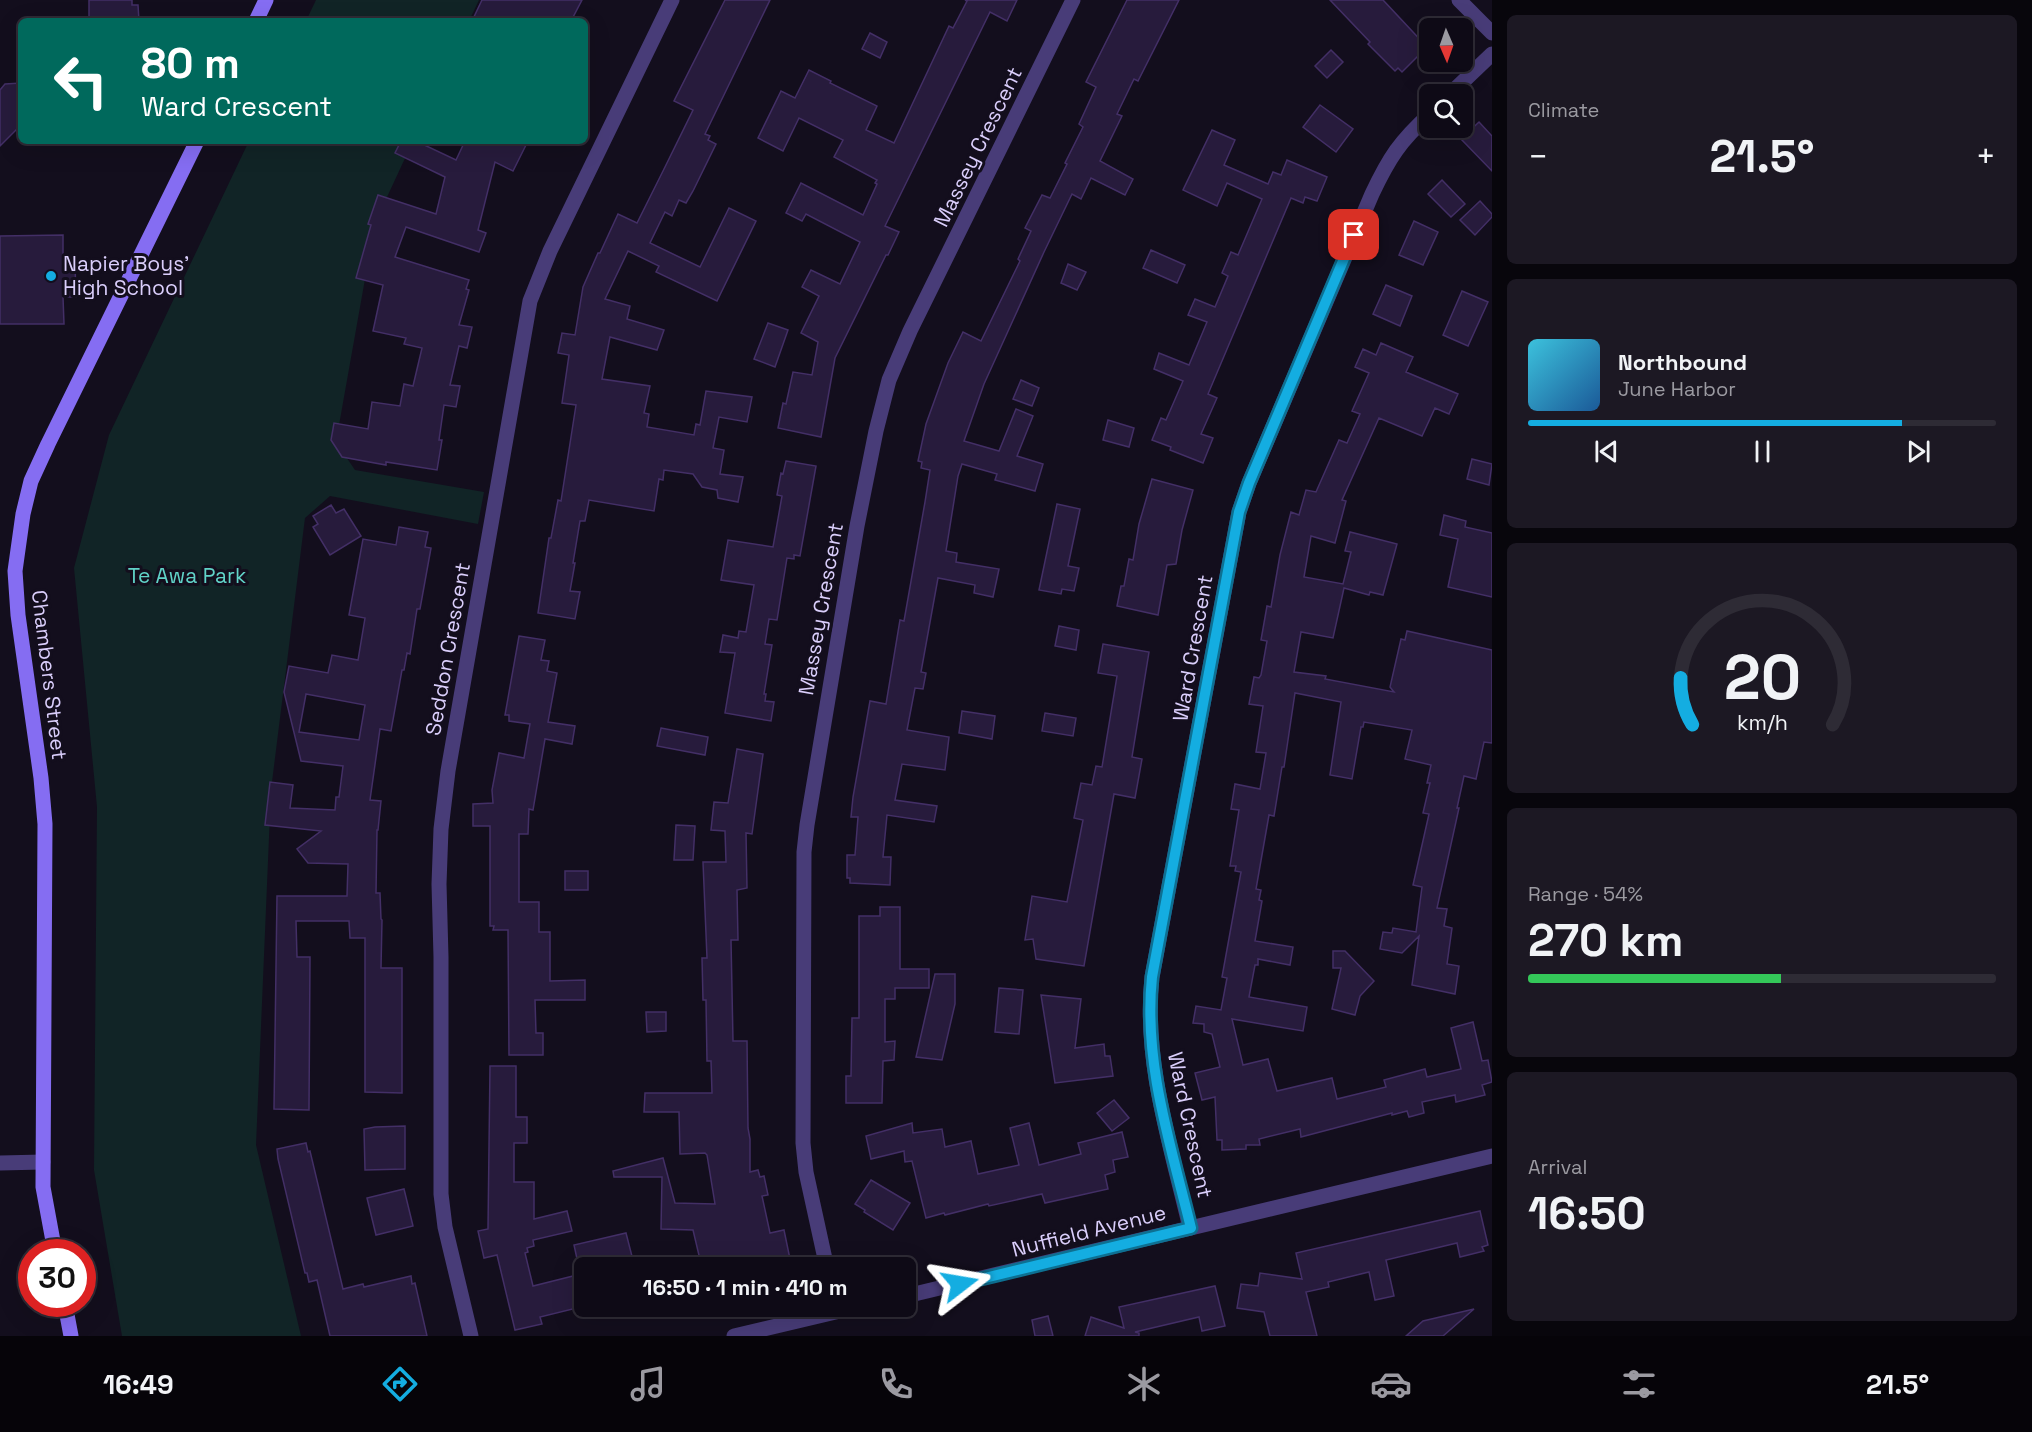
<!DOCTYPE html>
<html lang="en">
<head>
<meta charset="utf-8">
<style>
  body { margin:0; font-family:"Space Grotesk",sans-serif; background:#1c1823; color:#f1f3f6; height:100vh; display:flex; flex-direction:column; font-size:22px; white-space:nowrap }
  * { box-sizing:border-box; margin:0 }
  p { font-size:20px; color:#9b9aa1 }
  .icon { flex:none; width:33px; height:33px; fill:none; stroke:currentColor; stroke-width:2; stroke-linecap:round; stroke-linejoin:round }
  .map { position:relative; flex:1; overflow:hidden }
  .drawer { display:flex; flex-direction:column; gap:15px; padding:15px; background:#08060c; width:540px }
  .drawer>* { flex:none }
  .guide { position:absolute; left:18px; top:18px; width:570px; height:126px; border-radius:9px; box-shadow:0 6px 24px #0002,0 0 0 2px #2e2b35; background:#00695c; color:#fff; overflow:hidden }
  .needle { width:39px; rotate:178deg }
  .buttons { position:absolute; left:1419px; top:18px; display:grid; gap:12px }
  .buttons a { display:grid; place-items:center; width:54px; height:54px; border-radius:9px; background:#0e0a16; box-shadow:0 6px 24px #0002,0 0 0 2px #2e2b35; font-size:30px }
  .speed { position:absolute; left:18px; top:1239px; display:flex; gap:12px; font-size:30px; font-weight:700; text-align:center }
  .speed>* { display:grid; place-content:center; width:78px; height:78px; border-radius:50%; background:#0e0a16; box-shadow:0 6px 24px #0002,0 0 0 2px #2e2b35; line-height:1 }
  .speed .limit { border:9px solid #d22; background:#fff; color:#111 }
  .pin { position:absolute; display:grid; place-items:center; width:51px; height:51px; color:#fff; margin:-26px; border-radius:12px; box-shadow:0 3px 9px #0006 }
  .me { position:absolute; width:66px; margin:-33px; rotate:76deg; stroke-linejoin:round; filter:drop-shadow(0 0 4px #0008) }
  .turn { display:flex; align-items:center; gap:21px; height:126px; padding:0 24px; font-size:27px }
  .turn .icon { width:78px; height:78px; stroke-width:2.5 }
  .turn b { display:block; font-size:42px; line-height:51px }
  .big { font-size:45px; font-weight:600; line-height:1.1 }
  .drawer .card { flex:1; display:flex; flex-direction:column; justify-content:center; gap:9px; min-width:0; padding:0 21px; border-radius:9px; background:#1c1823 }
  .drawer .dial { align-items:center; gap:0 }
  .dial svg { height:156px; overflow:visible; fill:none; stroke:#2e2b35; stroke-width:7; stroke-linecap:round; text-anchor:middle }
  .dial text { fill:#f1f3f6; stroke:none }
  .song { display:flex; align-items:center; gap:18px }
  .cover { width:72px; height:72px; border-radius:9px; background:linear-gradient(135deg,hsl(190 70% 55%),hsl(210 70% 35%)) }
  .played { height:6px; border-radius:3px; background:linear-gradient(90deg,#14ade1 80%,#2e2b35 80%) }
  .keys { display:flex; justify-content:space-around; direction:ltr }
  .heat { display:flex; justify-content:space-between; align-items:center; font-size:33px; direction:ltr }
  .charge { height:9px; border-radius:4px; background:linear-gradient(90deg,#34c759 54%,#2e2b35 0) }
  .trip { position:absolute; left:574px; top:1257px; width:342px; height:60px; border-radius:9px; background:#0e0a16; box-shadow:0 6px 24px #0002,0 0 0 2px #2e2b35; font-weight:600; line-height:60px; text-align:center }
  .menu { display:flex; height:96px; justify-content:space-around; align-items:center; background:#060409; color:#9b9aa1 }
  .menu .icon { width:42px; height:42px }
  .menu .on { color:#14ade1 }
  .menu b { font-size:27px; color:#f1f3f6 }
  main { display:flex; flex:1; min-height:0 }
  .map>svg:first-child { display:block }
  .green { fill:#112426 }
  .building { fill:#271b3c; stroke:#432f66; stroke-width:1.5; fill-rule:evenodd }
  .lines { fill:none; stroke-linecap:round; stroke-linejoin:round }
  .minor { stroke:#483c78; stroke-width:15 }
  .secondary { stroke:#856df2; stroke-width:15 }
  .route-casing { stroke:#0d7092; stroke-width:15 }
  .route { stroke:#14ade1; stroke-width:10 }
  .poi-dot { fill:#14ade1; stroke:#130e1d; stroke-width:2 }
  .labels { text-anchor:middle; stroke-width:6; stroke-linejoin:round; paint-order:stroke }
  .street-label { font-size:21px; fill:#dacefb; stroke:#130e1d }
  .poi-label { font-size:21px; fill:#dacefb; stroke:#130e1d; text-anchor:start }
  .park-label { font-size:21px; fill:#61d3c8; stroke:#130e1d }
</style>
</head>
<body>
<main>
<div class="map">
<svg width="1492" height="1336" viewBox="0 0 1492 1336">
  <rect width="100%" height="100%" fill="#130e1d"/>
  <g class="green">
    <polygon points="316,0 479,0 469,21 306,21"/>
    <polygon points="249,141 413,141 375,223 336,442 355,470 484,492 478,524 330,496 305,518 271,790 256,1145 301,1336 122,1336 94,1170 97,807 74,568 109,435"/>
  </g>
  <g class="building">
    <polygon points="89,0 132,0 132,5 138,5 139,21 89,21"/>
    <polygon points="482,0 582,0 571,21 472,21"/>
    <polygon points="725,0 770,0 705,134 710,136 708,140 716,144 693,191 686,203 679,200 672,216 665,212 650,243 700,267 729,208 756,221 717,301 656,272 659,266 628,251 605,299 630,306 627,319 664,330 657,350 610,337 602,379 650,386 644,413 649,414 647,427 694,435 696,424 700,425 706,391 752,397 747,422 719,417 713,448 724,450 720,474 743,477 738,502 718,498 717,490 702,487 693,474 664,470 663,480 659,479 654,511 589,500 585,521 580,521 573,563 575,563 570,591 580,592 575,619 538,613 549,538 551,538 558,500 561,501 576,405 562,403 569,355 558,353 562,333 575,335 583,287 598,253 600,253 618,214 637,223 663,171 693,110 674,101"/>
    <polygon points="965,0 1017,0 1007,21 990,12 885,226 899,232 888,255 886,255 835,358 821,437 778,428 783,403 786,404 793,372 812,375 818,342 801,333 819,296 802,287 811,270 840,284 860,242 806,214 802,221 786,213 801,183 863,215 877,184 875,183 877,180 834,157 843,140 799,118 783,151 758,138 781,91 795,98 809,70 831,81 830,83 877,106 866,130 894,143 949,26 953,28 967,1"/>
    <polygon points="1127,0 1179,0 1138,81 1134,79 1117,114 1122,116 1100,161 1133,179 1125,195 1091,178 1081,199 1072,194 1044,252 984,384 964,441 999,451 1016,409 1033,416 1017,456 1043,464 1035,491 995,480 997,474 962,464 958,476 946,551 957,553 956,562 999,569 993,597 974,593 975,585 938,578 921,672 926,673 923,689 915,688 907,730 949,737 945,770 902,764 895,800 937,806 934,822 887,815 883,857 891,857 890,885 850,883 850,878 847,878 847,855 855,855 858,817 851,817 853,797 870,701 886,704 900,620 904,621 925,502 930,470 921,468 922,462 918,461 926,424 948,363 963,332 981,341 1020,261 1018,259 1031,231 1025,228 1042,195 1050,198 1067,164 1065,163 1083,127 1079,124 1096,87 1086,82"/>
    <polygon points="1330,0 1383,0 1427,47 1402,72 1398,68 1395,71 1368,44 1370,42"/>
    <polygon points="870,33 887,42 880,58 862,49"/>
    <polygon points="1331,50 1343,62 1327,78 1315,66"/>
    <polygon points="21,83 21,125 0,146 0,90 5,84"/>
    <polygon points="1320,105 1353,129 1336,152 1303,127"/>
    <polygon points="1479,122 1492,136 1492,171 1461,139"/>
    <polygon points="1212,130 1235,140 1224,165 1268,184 1273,172 1281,175 1287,160 1327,177 1317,201 1305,197 1303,203 1291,198 1208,394 1217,398 1201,434 1213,438 1203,463 1170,450 1171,447 1152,440 1161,418 1166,420 1183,381 1154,369 1159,353 1189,365 1207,322 1188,315 1195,299 1215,307 1228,276 1222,273 1231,252 1238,255 1262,199 1227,183 1217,206 1183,190"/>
    <polygon points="401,141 416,141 456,160 465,141 528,141 513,171 495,162 478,230 486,233 479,252 406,227 395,257 469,280 466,289 469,290 459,325 472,327 467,348 459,346 450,385 460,386 456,407 444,405 439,440 442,440 437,470 386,462 386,465 342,457 331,440 334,423 368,429 372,402 400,406 404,384 413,386 422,348 404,344 406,338 373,331 383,285 356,278 371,225 368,224 378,195 436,214 445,177 395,153"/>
    <polygon points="1442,180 1465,204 1451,217 1428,194"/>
    <polygon points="1480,201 1492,214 1492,217 1475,235 1460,220"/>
    <polygon points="1414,221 1438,232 1423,265 1399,255"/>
    <polygon points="63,235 63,264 75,264 76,297 63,297 64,324 0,324 0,236"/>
    <polygon points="1151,250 1185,265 1177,283 1143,268"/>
    <polygon points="1068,264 1086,272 1077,290 1061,283"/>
    <polygon points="1386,285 1412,296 1400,326 1373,314"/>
    <polygon points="1462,291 1488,302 1468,346 1443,335"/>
    <polygon points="768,323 788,330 775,367 754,359"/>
    <polygon points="1381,343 1413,357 1406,372 1458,394 1449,414 1435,408 1422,436 1379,418 1342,500 1346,501 1335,543 1311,536 1304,577 1343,584 1351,552 1345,551 1350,532 1397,544 1383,595 1370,592 1369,595 1344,588 1333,638 1301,632 1294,672 1326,676 1325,679 1394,692 1390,687 1401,639 1405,640 1407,631 1492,650 1492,743 1484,742 1476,779 1464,776 1457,808 1459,808 1437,908 1447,909 1444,926 1452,928 1447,964 1459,966 1455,994 1412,985 1419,936 1402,953 1380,949 1383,932 1392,933 1393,928 1416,932 1422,887 1413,885 1429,814 1423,813 1430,783 1427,783 1431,765 1405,759 1412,730 1364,722 1363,727 1361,727 1352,779 1330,775 1341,702 1295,693 1284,767 1282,767 1274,816 1269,815 1256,889 1261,890 1259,900 1262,901 1255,941 1293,947 1290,965 1258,959 1258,965 1255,965 1249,997 1307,1007 1303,1031 1232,1019 1243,1065 1268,1059 1277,1091 1332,1078 1337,1099 1386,1087 1384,1080 1425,1069 1427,1077 1461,1069 1451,1028 1473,1022 1482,1061 1488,1060 1492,1082 1482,1085 1485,1095 1456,1102 1455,1095 1422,1102 1424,1113 1409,1117 1407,1111 1392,1115 1392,1113 1301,1137 1300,1129 1259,1139 1260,1145 1246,1145 1246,1149 1222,1150 1222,1140 1217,1140 1215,1097 1202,1100 1195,1073 1220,1067 1212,1034 1204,1032 1204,1024 1193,1023 1196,1006 1221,1010 1227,978 1222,977 1241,872 1235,871 1236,866 1230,866 1239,810 1231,809 1235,784 1260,789 1266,753 1256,752 1263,706 1249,704 1254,677 1259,678 1261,675 1267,641 1261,640 1267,606 1271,607 1280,555 1291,512 1299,515 1306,490 1316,492 1339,440 1347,443 1360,414 1352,411 1369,373 1355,367 1363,349 1376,355"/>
    <polygon points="1021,380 1039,388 1032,406 1013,399"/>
    <polygon points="1108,420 1134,428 1129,447 1103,440"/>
    <polygon points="1472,459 1492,464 1489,485 1467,479"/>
    <polygon points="786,461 816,466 800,556 794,555 794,559 787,558 777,620 769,619 765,644 772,645 764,694 766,694 765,701 774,702 771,721 725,713 735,653 720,652 723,635 738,638 739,631 746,632 754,585 721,580 728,540 773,547 782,496 777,495 781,473 783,474"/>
    <polygon points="1152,479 1193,490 1182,530 1176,564 1167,565 1158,615 1117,606 1121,586 1124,586 1129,559 1133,560 1139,524"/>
    <polygon points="1057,504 1080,509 1068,566 1079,568 1074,591 1062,589 1061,594 1039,590"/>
    <polygon points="331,505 336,513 344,509 361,536 330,555 313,527 318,524 313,516"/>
    <polygon points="1444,515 1466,521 1465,527 1492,533 1492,597 1448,587 1458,539 1440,535"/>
    <path d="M399,527L428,532L425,547L431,548L420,609H417L410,654L407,653L404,670H402L391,731L380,729L370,800L381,801L378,830H377L376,893H380L381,919L382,920L381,968H402V1093L365,1092V938H350L349,921H296L297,957H310L309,1110L274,1109L277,896H347L348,864L308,863L297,849L321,831L265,825L270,782L293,785L290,808L335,810L336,797H339L343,766L301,761L284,692L289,666L328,673L332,655L358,660L365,618L349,615L363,539L396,545ZM306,694L365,705L359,740L299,732Z"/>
    <polygon points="1059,626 1079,630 1076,650 1055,646"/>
    <polygon points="519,636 545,640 541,660 549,661 547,671 557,673 548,722 575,726 572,744 545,739 533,810 529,809 528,834 519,834 519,902 539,902 539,932 550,932 550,981 585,980 585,1000 535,1000 536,1033 543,1033 543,1055 509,1055 508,930 493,930 494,926 490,926 490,826 473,826 473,804 493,803 492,790 499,753 524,758 530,724 509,721 509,715 505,715"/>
    <polygon points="1103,644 1149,652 1132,757 1142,759 1135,798 1114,794 1084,966 1036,959 1033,939 1025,940 1032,896 1067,902 1083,820 1074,818 1081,783 1092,785 1096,766 1102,767 1117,676 1098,673"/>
    <polygon points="962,711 995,716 992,739 959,733"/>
    <polygon points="1045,713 1076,718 1073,736 1042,731"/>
    <polygon points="661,728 708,737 705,755 657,746"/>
    <polygon points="737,749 763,754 752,834 746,833 747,888 737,890 738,940 731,940 733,1041 747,1041 748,1128 750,1139 750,1172 758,1170 760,1177 764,1176 768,1195 762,1196 770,1233 784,1230 790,1259 776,1262 778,1268 702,1268 693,1230 661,1229 662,1177 614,1177 613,1171 663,1158 675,1203 715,1204 707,1155 705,1153 680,1154 679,1112 644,1112 645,1093 712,1093 711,1061 707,1061 706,1000 703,1000 702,958 707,958 703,862 726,862 725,831 711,830 714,802 728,803"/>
    <polygon points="676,825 695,826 693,860 674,860"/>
    <rect x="565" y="871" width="23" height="19"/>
    <polygon points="880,907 900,907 900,969 929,969 929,988 895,988 895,999 885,999 885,1042 895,1041 894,1060 883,1061 882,1103 846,1103 846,1076 851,1076 852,1018 859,1018 859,916 880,916"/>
    <polygon points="1333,951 1345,951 1374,981 1360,996 1355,1015 1332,1009 1341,968 1333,968"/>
    <polygon points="935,974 955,974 955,1004 942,1060 916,1057"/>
    <polygon points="999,988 1023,990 1019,1034 995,1032"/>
    <polygon points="1041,995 1081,999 1075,1048 1104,1044 1105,1056 1110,1056 1113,1076 1055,1083"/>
    <polygon points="646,1012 666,1012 666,1031 647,1032"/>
    <polygon points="490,1066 516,1066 516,1117 527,1117 527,1143 514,1143 514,1182 534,1182 534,1219 567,1211 572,1231 533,1240 534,1246 527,1248 528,1252 525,1253 533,1286 585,1273 585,1306 540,1317 542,1324 515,1330 497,1255 484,1258 478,1231 488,1229"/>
    <polygon points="1114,1100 1129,1118 1112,1131 1097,1113"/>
    <polygon points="912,1123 913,1133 942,1129 945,1147 971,1141 978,1174 1019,1165 1010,1128 1029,1123 1039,1165 1081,1154 1078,1143 1122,1132 1128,1157 1113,1160 1115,1172 1105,1175 1108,1189 1045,1203 1042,1194 989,1206 988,1204 945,1215 944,1213 926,1218 912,1161 905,1162 904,1151 871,1159 866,1136"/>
    <polygon points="405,1126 405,1169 365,1170 364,1129 375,1127"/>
    <polygon points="306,1143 308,1152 310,1151 343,1289 363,1284 364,1287 411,1276 412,1284 415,1283 427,1336 330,1336 317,1280 309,1282 307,1273 305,1273 278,1159 277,1149"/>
    <polygon points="871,1180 910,1203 893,1230 864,1212 865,1210 855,1204"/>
    <polygon points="404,1189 413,1226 376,1235 367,1198"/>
    <polygon points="1480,1211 1488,1245 1482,1247 1484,1251 1460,1257 1457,1243 1386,1260 1394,1296 1375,1300 1369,1272 1328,1282 1329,1287 1306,1292 1317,1336 1270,1336 1264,1312 1237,1308 1241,1284 1258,1286 1260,1273 1302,1279 1296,1253"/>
    <polygon points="626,1233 635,1268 579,1268 574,1245"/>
    <polygon points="1215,1286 1225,1326 1202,1331 1199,1317 1135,1332 1139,1333 1139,1336 1085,1336 1091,1317 1124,1328 1119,1307"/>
    <polygon points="1474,1309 1443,1336 1406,1336 1423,1321"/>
    <polygon points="1048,1316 1053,1336 1035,1336 1032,1320"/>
  </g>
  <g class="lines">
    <g class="minor">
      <polyline points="1459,0 1492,33"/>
      <polyline points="1450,94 1492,54"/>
      <polyline points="0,1163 43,1162"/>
      <path d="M1190,1228C1171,1146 1143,1062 1152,977L1239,512L1249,483L1372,194C1389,158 1400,141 1430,114"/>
      <polyline points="827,1268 806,1172 803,1143 804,852 807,825 857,526 876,431 889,380 910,331 1073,0"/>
      <polyline points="906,1296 1492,1156"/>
      <polyline points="471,1336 445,1227 441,1194 441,957 439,884 441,829 448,771 530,301 550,251 672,0"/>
      <polyline points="734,1336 861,1306"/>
    </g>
    <g class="secondary">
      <polyline points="256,21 266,0"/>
      <polyline points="55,1252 43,1187 45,824 41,778 18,615 15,571 23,514 31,481 48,444 197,141"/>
      <polyline points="65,1304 71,1336"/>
    </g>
  </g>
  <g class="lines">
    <defs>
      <path id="route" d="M960,1284L1191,1228C1171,1146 1143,1062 1152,977L1239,512L1249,483L1354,235"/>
    </defs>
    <use href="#route" class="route-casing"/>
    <use href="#route" class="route"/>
  </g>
  <circle class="poi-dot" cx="51" cy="276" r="6"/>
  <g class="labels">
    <g class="street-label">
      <text transform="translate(978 147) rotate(-64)" y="7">Massey Crescent</text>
      <text transform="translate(821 609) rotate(-80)" y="7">Massey Crescent</text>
      <text transform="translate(1193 648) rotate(-80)" y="7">Ward Crescent</text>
      <text transform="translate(448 649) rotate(-80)" y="7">Seddon Crescent</text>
      <text transform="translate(49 675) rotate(83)" y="7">Chambers Street</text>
      <text transform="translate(1190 1125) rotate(78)" y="7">Ward Crescent</text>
      <text transform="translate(1089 1231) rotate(-14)" y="7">Nuffield Avenue</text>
    </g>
    <g class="poi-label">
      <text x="63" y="271">Napier Boys'<tspan x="63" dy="24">High School</tspan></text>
    </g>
    <g class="park-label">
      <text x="187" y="583">Te Awa Park</text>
    </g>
  </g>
</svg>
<div class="buttons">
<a><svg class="needle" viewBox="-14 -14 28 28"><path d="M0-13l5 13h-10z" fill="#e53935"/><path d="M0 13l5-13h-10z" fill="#9b9aa1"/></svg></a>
<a><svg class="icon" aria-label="search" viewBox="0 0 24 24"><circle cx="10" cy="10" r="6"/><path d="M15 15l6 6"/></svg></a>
</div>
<div class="speed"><div class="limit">30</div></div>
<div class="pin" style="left:1354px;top:235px;background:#d93025"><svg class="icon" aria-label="arrive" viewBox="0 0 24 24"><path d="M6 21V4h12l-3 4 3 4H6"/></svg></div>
<svg class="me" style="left:960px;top:1284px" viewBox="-20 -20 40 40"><path d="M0-17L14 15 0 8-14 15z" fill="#14ade1" stroke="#fff" stroke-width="4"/></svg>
<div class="trip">16:50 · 1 min · 410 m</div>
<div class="guide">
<div class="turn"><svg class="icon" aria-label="left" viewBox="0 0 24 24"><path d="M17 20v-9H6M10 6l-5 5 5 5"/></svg><div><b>80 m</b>Ward Crescent</div></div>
</div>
</div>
<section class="drawer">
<div class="card"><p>Climate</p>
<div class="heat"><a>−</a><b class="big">21.5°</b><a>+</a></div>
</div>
<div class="card">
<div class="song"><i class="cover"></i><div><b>Northbound</b><p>June Harbor</p></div></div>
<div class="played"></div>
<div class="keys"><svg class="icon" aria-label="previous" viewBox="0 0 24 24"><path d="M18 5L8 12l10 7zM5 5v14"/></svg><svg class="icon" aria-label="pause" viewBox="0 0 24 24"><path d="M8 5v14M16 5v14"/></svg><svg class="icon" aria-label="next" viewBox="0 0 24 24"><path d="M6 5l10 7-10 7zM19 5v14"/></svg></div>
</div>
<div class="card dial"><svg viewBox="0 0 100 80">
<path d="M14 69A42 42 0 1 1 86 69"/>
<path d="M14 69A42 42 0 0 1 8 45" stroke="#14ade1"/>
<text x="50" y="56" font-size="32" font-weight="700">20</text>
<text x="50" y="72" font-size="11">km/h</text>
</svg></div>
<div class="card"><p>Range · 54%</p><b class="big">270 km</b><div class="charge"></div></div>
<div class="card"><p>Arrival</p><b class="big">16:50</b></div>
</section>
</main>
<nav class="menu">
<b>16:49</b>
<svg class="icon on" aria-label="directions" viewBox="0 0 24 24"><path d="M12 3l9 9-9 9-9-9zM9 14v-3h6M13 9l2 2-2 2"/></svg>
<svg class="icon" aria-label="music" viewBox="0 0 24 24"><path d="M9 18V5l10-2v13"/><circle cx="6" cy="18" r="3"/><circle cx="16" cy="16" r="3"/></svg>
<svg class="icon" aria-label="phone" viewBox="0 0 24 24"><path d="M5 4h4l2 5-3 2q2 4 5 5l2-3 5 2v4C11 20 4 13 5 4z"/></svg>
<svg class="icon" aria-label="climate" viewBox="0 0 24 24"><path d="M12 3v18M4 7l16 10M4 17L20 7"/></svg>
<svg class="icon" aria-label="car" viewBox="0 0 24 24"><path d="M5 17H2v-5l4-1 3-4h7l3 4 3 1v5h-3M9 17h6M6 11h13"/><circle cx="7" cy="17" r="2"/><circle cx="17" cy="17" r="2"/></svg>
<svg class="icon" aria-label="filters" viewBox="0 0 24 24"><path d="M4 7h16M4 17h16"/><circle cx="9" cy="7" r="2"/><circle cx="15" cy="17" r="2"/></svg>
<b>21.5°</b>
</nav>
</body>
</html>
